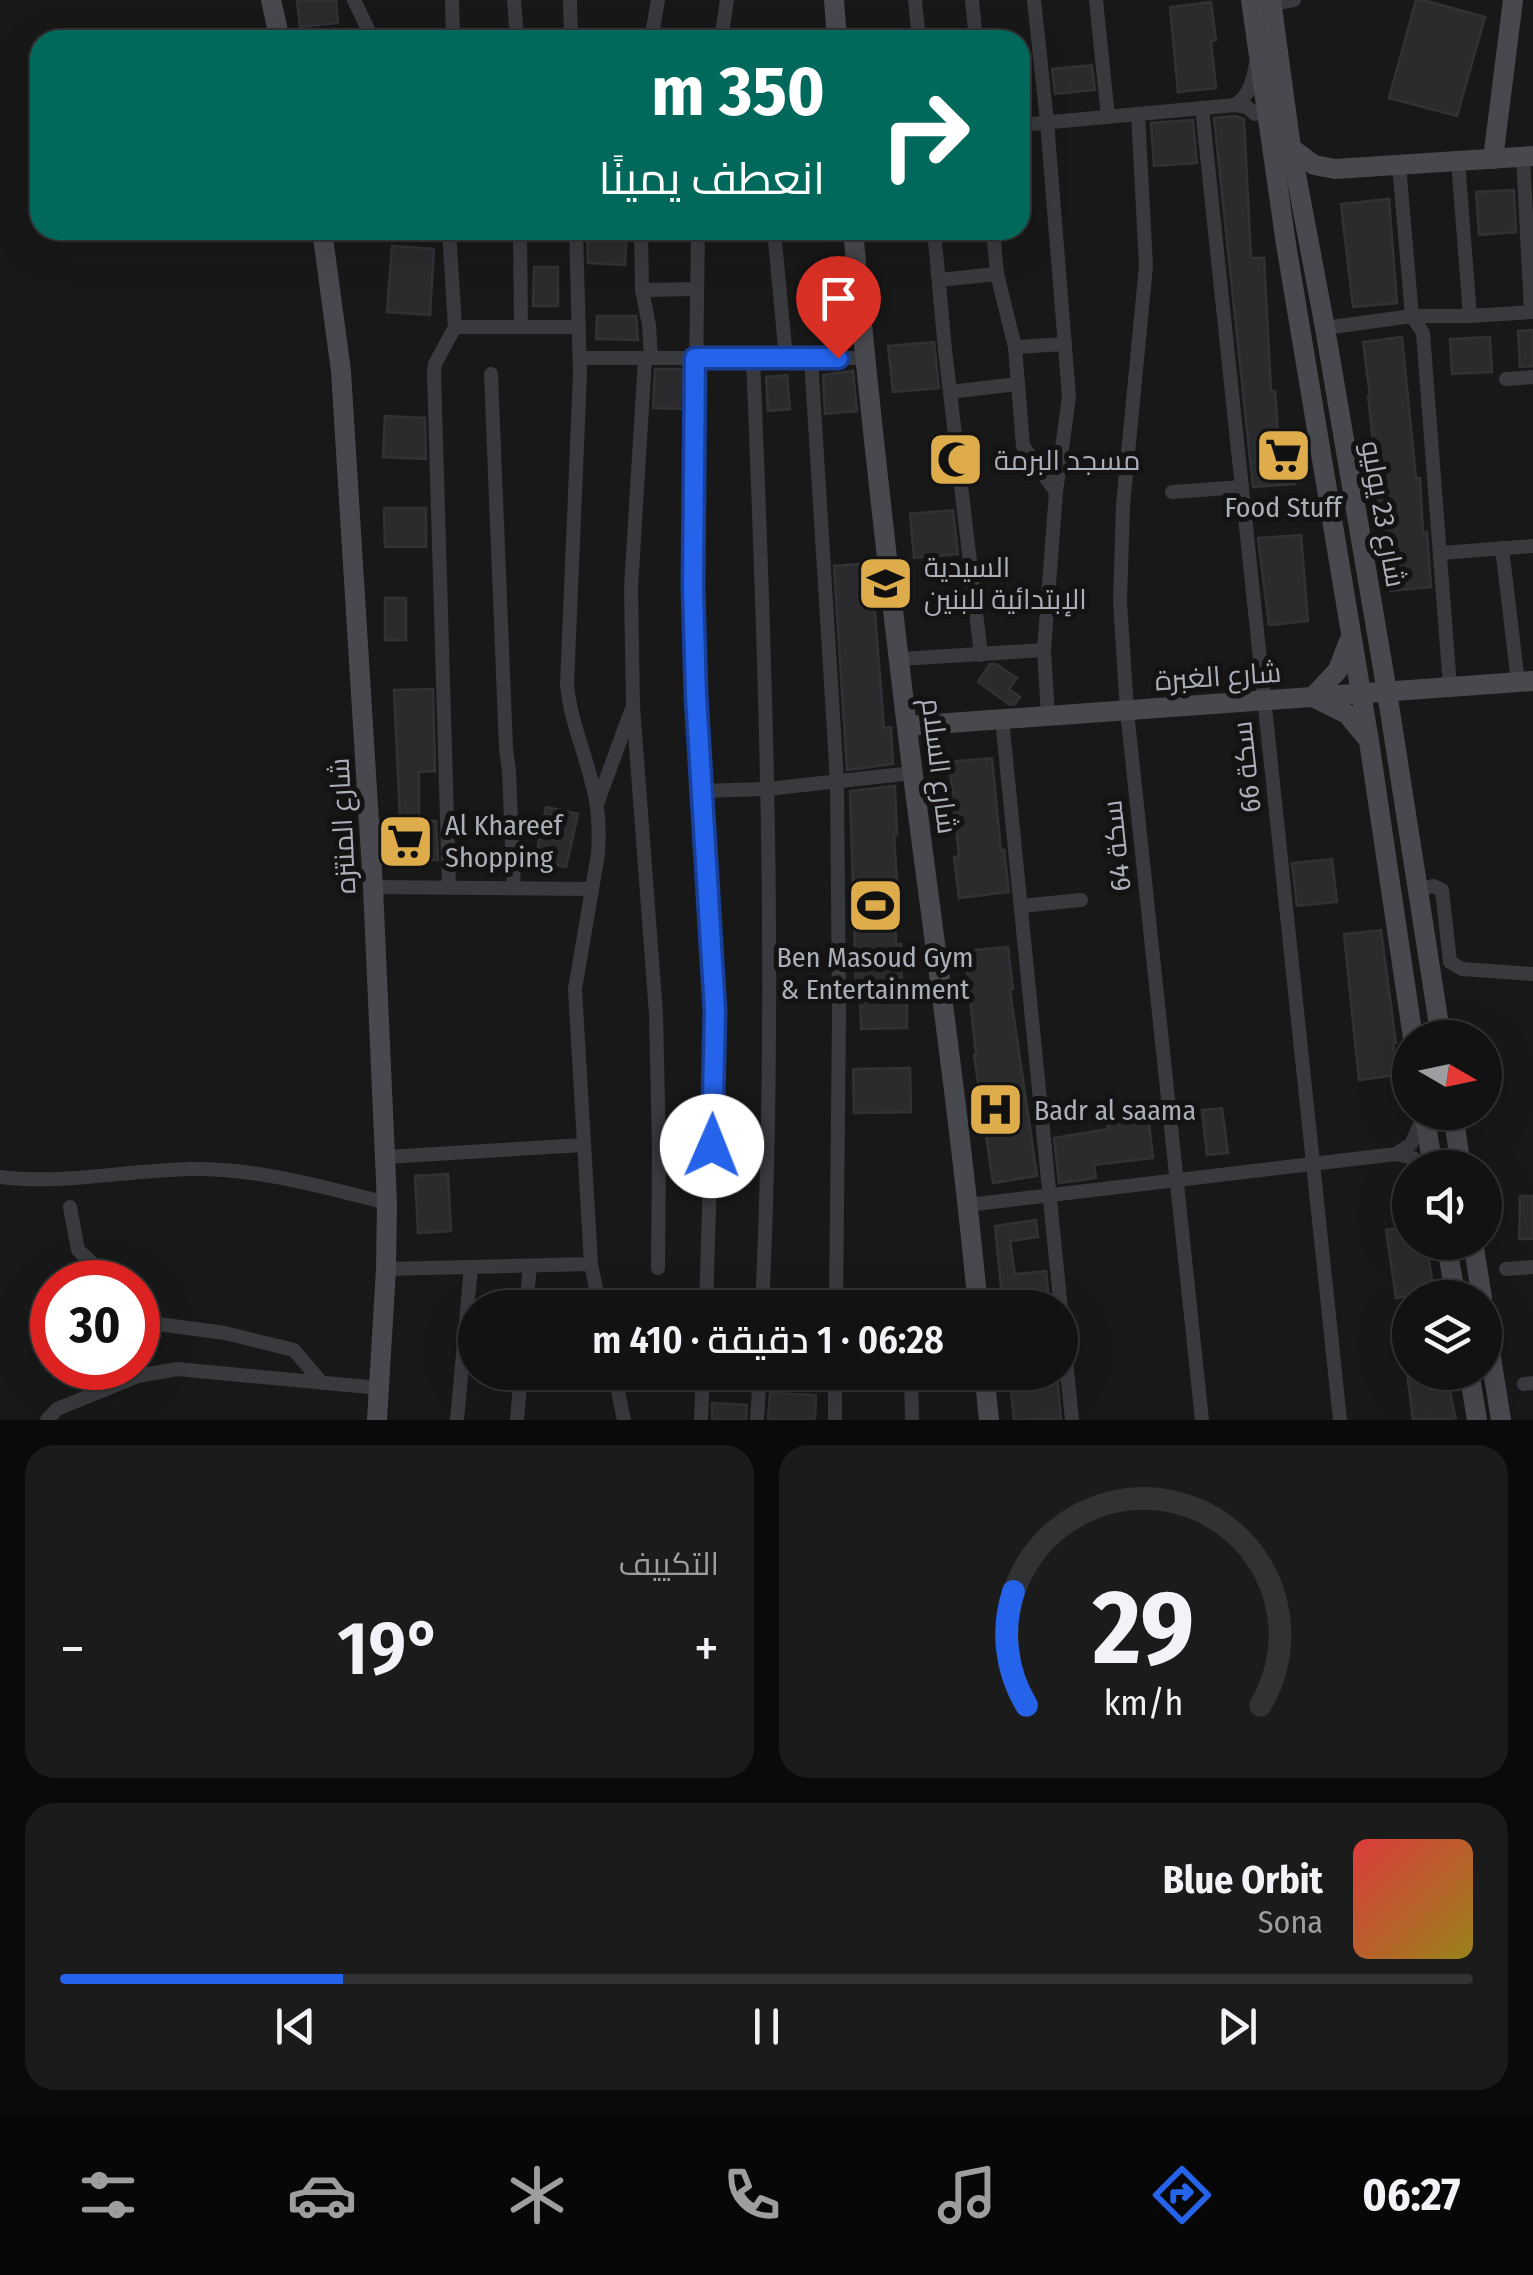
<!DOCTYPE html>
<html lang="ar">
<head>
<meta charset="utf-8">
<style>
  body { margin:0; font-family:"Fira Sans Condensed",Cairo,sans-serif; background:#1b1b1c; color:#f1f3f6; direction:rtl; height:100vh; display:flex; flex-direction:column; font-size:38px; white-space:nowrap }
  * { box-sizing:border-box; margin:0 }
  p { font-size:32px; color:#9c9ea0 }
  .icon { flex:none; width:55px; height:55px; fill:none; stroke:currentColor; stroke-width:2; stroke-linecap:round; stroke-linejoin:round }
  .map { position:relative; height:1420px; overflow:hidden; direction:ltr }
  .panel { display:flex; flex-direction:column; gap:25px; padding:25px; background:#0a0a0a; flex:1 }
  .panel>* { flex:none }
  .banner { position:absolute; left:30px; top:30px; width:1000px; height:210px; border-radius:30px; box-shadow:0 10px 40px #0002,0 0 0 2px #313233; direction:rtl; background:#00695c; color:#fff; overflow:hidden }
  .needle { width:65px; rotate:99deg }
  .fabs { position:absolute; left:1392px; top:1020px; display:grid; gap:20px }
  .fabs a { display:grid; place-items:center; width:110px; height:110px; border-radius:50%; background:#121213; box-shadow:0 10px 40px #0002,0 0 0 2px #313233; font-size:50px }
  .speed { position:absolute; left:30px; top:1260px; display:flex; gap:20px; font-size:50px; font-weight:700; text-align:center }
  .speed>* { display:grid; place-content:center; width:130px; height:130px; border-radius:50%; background:#121213; box-shadow:0 10px 40px #0002,0 0 0 2px #313233; line-height:1 }
  .speed .limit { border:15px solid #d22; background:#fff; color:#111 }
  .pin { position:absolute; display:grid; place-items:center; width:85px; height:85px; color:#fff; margin:-102px -42px; border-radius:50% 50% 50% 0; rotate:-45deg; box-shadow:0 0 10px #0007 }
  .pin .icon { rotate:45deg }
  .me { position:absolute; width:110px; margin:-55px; rotate:1deg; stroke-linejoin:round; filter:drop-shadow(0 0 8px #0008) }
  .turn { display:flex; align-items:center; gap:35px; height:210px; padding:0 40px; font-size:45px }
  .turn .icon { width:130px; height:130px; stroke-width:2.5 }
  .turn b { display:block; font-size:70px; line-height:85px }
  .big { font-size:75px; font-weight:600; line-height:1.1 }
  .panel .tile { flex:1; display:flex; flex-direction:column; justify-content:center; gap:15px; min-width:0; padding:0 35px; border-radius:30px; background:#1b1b1c }
  .panel .dial { align-items:center; gap:0 }
  .dial svg { height:260px; overflow:visible; fill:none; stroke:#313233; stroke-width:7; stroke-linecap:round; text-anchor:middle }
  .dial text { fill:#f1f3f6; stroke:none }
  .song { display:flex; align-items:center; gap:30px }
  .cover { width:120px; height:120px; border-radius:15px; background:linear-gradient(135deg,hsl(0 70% 55%),hsl(50 70% 35%)) }
  .played { height:10px; border-radius:5px; background:linear-gradient(90deg,#2563eb 20%,#313233 20%) }
  .keys { display:flex; justify-content:space-around; direction:ltr }
  .heat { display:flex; justify-content:space-between; align-items:center; font-size:55px; direction:ltr }
  .panel .tiles { flex:1; display:grid; gap:25px; grid-template-columns:1fr 1fr }
  .tile:last-child { grid-column:span 2 }
  .trip { position:absolute; left:458px; top:1290px; width:620px; height:100px; border-radius:50px; background:#121213; box-shadow:0 10px 40px #0002,0 0 0 2px #313233; font-weight:600; line-height:100px; text-align:center; direction:rtl }
  .dock { display:flex; height:160px; justify-content:space-around; align-items:center; background:#070708; color:#9c9ea0 }
  .dock .icon { width:70px; height:70px }
  .dock .current { color:#2563eb }
  .dock b { font-size:45px; color:#f1f3f6 }
  .map>svg:first-child { display:block }
  .building { fill:#2b2b2d; stroke:#323235; stroke-width:2.5 }
  .lines { fill:none; stroke-linecap:round; stroke-linejoin:round }
  .street { stroke:#393a3e; stroke-width:14 }
  .secondary { stroke:#47494e; stroke-width:20 }
  .route-casing { stroke:#184099; stroke-width:25 }
  .route { stroke:#2563eb; stroke-width:18 }
  .labels { text-anchor:middle; stroke-width:10; stroke-linejoin:round; paint-order:stroke }
  .poi-label { font-size:28px; fill:#abafb8; stroke:#131314; text-anchor:start }
  .street-label { font-size:28px; fill:#abafb8; stroke:#131314 }
</style>
</head>
<body>
<div class="map">
<svg width="1533" height="1420" viewBox="0 0 1533 1420">
  <rect width="100%" height="100%" fill="#181819"/>
  <g class="building">
    <polygon points="297,0 336,0 338,23 300,27"/>
    <polygon points="1416,0 1423,0 1485,17 1457,116 1389,98"/>
    <polygon points="1211,2 1216,40 1211,41 1216,88 1178,92 1170,7"/>
    <polygon points="1092,65 1095,90 1055,94 1052,69"/>
    <polygon points="1236,116 1244,119 1251,258 1264,258 1271,391 1275,391 1279,445 1292,444 1295,484 1253,487 1214,118"/>
    <polygon points="1193,120 1197,163 1154,166 1151,123"/>
    <polygon points="1514,190 1516,232 1479,235 1476,192"/>
    <polygon points="1389,199 1397,303 1353,307 1341,204"/>
    <polygon points="587,230 627,230 625,265 588,263"/>
    <polygon points="392,246 434,249 430,315 387,312"/>
    <polygon points="534,267 558,267 558,306 533,306"/>
    <polygon points="597,316 636,316 638,340 596,339"/>
    <polygon points="1533,330 1533,366 1520,367 1518,331"/>
    <polygon points="1402,337 1416,478 1420,478 1423,533 1427,532 1431,587 1390,591 1384,523 1380,523 1377,476 1368,396 1370,396 1363,342"/>
    <polygon points="1490,337 1492,372 1452,374 1450,339"/>
    <polygon points="934,342 939,388 893,392 888,346"/>
    <polygon points="655,369 685,369 685,409 653,408"/>
    <polygon points="853,371 857,411 825,414 823,375"/>
    <polygon points="787,375 790,409 768,411 766,377"/>
    <polygon points="385,416 425,418 426,459 383,457"/>
    <polygon points="384,508 426,508 426,547 385,547"/>
    <polygon points="953,510 958,554 914,558 910,514"/>
    <polygon points="1301,535 1308,621 1269,625 1258,538"/>
    <polygon points="871,563 884,728 891,727 893,764 847,770 834,566"/>
    <rect x="385" y="598" width="21" height="42"/>
    <polygon points="990,664 996,664 1017,678 1009,689 1020,697 1015,704 1010,705 978,682"/>
    <polygon points="433,689 435,771 419,772 419,821 436,821 438,860 402,861 394,690"/>
    <polygon points="992,758 1001,851 1004,850 1009,892 959,898 954,857 959,856 949,762"/>
    <polygon points="895,786 897,835 894,835 897,881 894,881 896,944 901,944 902,987 907,987 907,1028 861,1029 860,985 856,985 850,791"/>
    <polygon points="546,807 578,814 566,867 535,860"/>
    <polygon points="1332,859 1337,902 1297,906 1292,863"/>
    <polygon points="1381,930 1396,1043 1393,1043 1397,1075 1359,1080 1344,934"/>
    <polygon points="1008,947 1013,989 1010,990 1037,1176 993,1183 974,1055 976,1055 965,951"/>
    <polygon points="910,1068 911,1112 854,1113 853,1069"/>
    <polygon points="1222,1108 1228,1153 1207,1155 1202,1110"/>
    <polygon points="1148,1115 1153,1158 1094,1165 1096,1178 1059,1183 1054,1138 1108,1129 1107,1120"/>
    <polygon points="448,1174 451,1231 418,1233 415,1176"/>
    <polygon points="1520,1196 1533,1196 1533,1239 1519,1239"/>
    <polygon points="1036,1220 1038,1237 1010,1241 1015,1274 1046,1271 1050,1308 1003,1308 995,1226"/>
    <polygon points="1410,1226 1410,1242 1426,1242 1434,1292 1396,1298 1386,1230"/>
    <polygon points="1009,1372 1057,1372 1061,1420 1014,1420"/>
    <polygon points="1407,1372 1446,1372 1456,1420 1413,1420"/>
    <polygon points="770,1393 816,1395 815,1420 768,1420"/>
    <polygon points="712,1403 747,1405 746,1420 712,1420"/>
  </g>
  <g class="lines">
    <g class="street">
      <polyline points="354,0 373,40"/>
      <polyline points="452,0 453,40"/>
      <polyline points="514,0 517,40"/>
      <polyline points="570,0 571,40"/>
      <polyline points="915,0 919,40"/>
      <polyline points="972,0 976,40"/>
      <polyline points="1034,0 1047,122 1069,397 1056,492 1044,650 1048,716"/>
      <polyline points="1096,0 1108,117"/>
      <polyline points="1271,4 1294,0"/>
      <polyline points="651,40 658,0"/>
      <polyline points="721,40 727,0"/>
      <path d="M1235,105C1251,94 1252,82 1256,64"/>
      <polyline points="1202,108 1340,1420"/>
      <polyline points="1138,114 1146,266 1123,505 1120,602 1127,711 1202,1420"/>
      <polyline points="1020,125 1235,105 1247,107 1255,114 1265,105"/>
      <polyline points="1523,156 1531,312"/>
      <polyline points="1458,161 1470,316"/>
      <polyline points="1399,165 1412,316 1423,333 1450,687"/>
      <polyline points="449,230 455,327 435,364 434,373 449,887"/>
      <polyline points="520,230 521,327"/>
      <path d="M576,230L580,374L567,685C571,727 591,765 597,807C599,822 599,838 598,854L575,989L591,1264L600,1308"/>
      <polyline points="641,230 642,290"/>
      <polyline points="698,230 693,587 696,697 715,1011 706,1308"/>
      <polyline points="774,230 786,358"/>
      <polyline points="934,230 945,350 981,655"/>
      <polyline points="993,230 997,274 1015,347 1023,446 1056,492"/>
      <polyline points="939,280 997,274"/>
      <polyline points="455,327 579,327"/>
      <polyline points="1325,328 1412,316 1470,316 1533,312"/>
      <polyline points="1015,347 1065,344"/>
      <polyline points="580,358 865,358"/>
      <polyline points="645,358 631,588 633,706 656,1014 659,1147 658,1268"/>
      <polyline points="651,358 649,325 642,290 696,289"/>
      <path d="M753,358C766,674 777,991 762,1308"/>
      <polyline points="811,358 837,781 839,1016 836,1308"/>
      <polyline points="491,374 506,748 509,772 514,888"/>
      <polyline points="1506,379 1533,377"/>
      <polyline points="950,392 1018,384"/>
      <polyline points="1172,492 1242,487"/>
      <polyline points="1502,548 1518,682"/>
      <polyline points="1441,553 1533,546"/>
      <polyline points="900,659 1044,650"/>
      <polyline points="1002,719 1072,1420"/>
      <polyline points="702,791 767,789 913,773"/>
      <polyline points="597,804 631,711"/>
      <polyline points="373,887 592,889"/>
      <polyline points="1418,890 1433,886 1442,890 1450,962 1462,969 1533,974"/>
      <polyline points="1021,906 1081,900"/>
      <polyline points="1396,1154 1411,1144 1424,1116"/>
      <polyline points="386,1157 583,1145"/>
      <path d="M0,1177C64,1185 127,1170 191,1169C258,1168 323,1187 387,1203"/>
      <polyline points="968,1205 1396,1154 1413,1158 1425,1168"/>
      <polyline points="70,1207 78,1250 113,1282"/>
      <polyline points="386,1269 591,1264"/>
      <polyline points="1506,1269 1533,1267"/>
      <polyline points="138,1305 158,1324 225,1333 294,1350 321,1382"/>
      <polyline points="526,1308 530,1266"/>
      <polyline points="614,1372 624,1420"/>
      <polyline points="911,1372 912,1420"/>
      <polyline points="1524,1384 1533,1383"/>
      <polyline points="47,1420 57,1409 138,1376 177,1369 379,1388"/>
      <polyline points="457,1420 471,1267"/>
      <polyline points="517,1420 521,1372"/>
      <polyline points="701,1420 703,1372"/>
      <polyline points="757,1420 760,1372"/>
      <polyline points="835,1420 835,1372"/>
    </g>
    <g class="secondary">
      <polyline points="271,0 280,40"/>
      <polyline points="834,0 837,40"/>
      <polyline points="1251,0 1286,244 1369,741 1413,1038"/>
      <polyline points="1271,0 1291,148 1325,328 1387,692 1441,1038"/>
      <polyline points="1291,148 1314,165 1335,169 1533,156"/>
      <polyline points="1493,159 1513,0"/>
      <polyline points="322,230 341,371 373,887 387,1203 386,1269 377,1420"/>
      <path d="M853,230C868,396 887,562 907,728C931,921 960,1114 978,1308"/>
      <polyline points="1349,641 1338,670 1313,697 1347,714 1366,737"/>
      <polyline points="907,726 1533,681"/>
      <polyline points="1424,1112 1433,1168"/>
      <polyline points="1453,1112 1461,1168"/>
      <polyline points="1446,1242 1456,1298"/>
      <polyline points="1473,1242 1482,1298"/>
      <polyline points="1485,1320 1501,1420"/>
      <polyline points="984,1372 989,1420"/>
      <polyline points="1469,1372 1477,1420"/>
    </g>
  </g>
  <g class="lines">
    <defs>
      <polyline id="route" points="712,1146 715,1011 696,696 693,588 695,358 838,358"/>
    </defs>
    <use href="#route" class="route-casing"/>
    <use href="#route" class="route"/>
  </g>
  <defs>
    <symbol id="supermarket-square" viewBox="-11 -11 22 22"><rect x="-9" y="-9" width="18" height="18" rx="4" fill="#deac4b" stroke="#131314"/><path d="M-6-5.5h2.5l.6 2H6L4.5 2H-2.5L-4.4-4H-6ZM-1.5 3.2a1.3 1.3 0 1 0 .1 0ZM3 3.2a1.3 1.3 0 1 0 .1 0Z" fill="#111"/></symbol>
    <symbol id="mosque-square" viewBox="-11 -11 22 22"><rect x="-9" y="-9" width="18" height="18" rx="4" fill="#deac4b" stroke="#131314"/><path d="M3.5-4.9A6 6 0 1 0 3.5 4.9A5 5 0 1 1 3.5-4.9Z" fill="#111"/></symbol>
    <symbol id="university-square" viewBox="-11 -11 22 22"><rect x="-9" y="-9" width="18" height="18" rx="4" fill="#deac4b" stroke="#131314"/><path d="M0-5L7-2L0 1L-7-2ZM-4 1L0 2.5L4 1V4Q0 6-4 4Z" fill="#111"/></symbol>
    <symbol id="stadium-square" viewBox="-11 -11 22 22"><rect x="-9" y="-9" width="18" height="18" rx="4" fill="#deac4b" stroke="#131314"/><path d="M0-5a6.5 5 0 1 0 0 10a6.5 5 0 1 0 0-10ZM-3.5-1.8h7v3.6h-7Z" fill="#111"/></symbol>
    <symbol id="hospital-square" viewBox="-11 -11 22 22"><rect x="-9" y="-9" width="18" height="18" rx="4" fill="#deac4b" stroke="#131314"/><path d="M-5-5h3v3.5h4V-5h3V5h-3V1.5h-4V5h-3Z" fill="#111"/></symbol>
  </defs>
  <g fill-rule="evenodd">
    <use href="#supermarket-square" x="1252" y="424" width="63" height="63"/>
    <use href="#mosque-square" x="924" y="428" width="63" height="63"/>
    <use href="#university-square" x="854" y="552" width="63" height="63"/>
    <use href="#supermarket-square" x="374" y="810" width="63" height="63"/>
    <use href="#stadium-square" x="844" y="874" width="63" height="63"/>
    <use href="#hospital-square" x="964" y="1078" width="63" height="63"/>
  </g>
  <g class="labels">
    <g class="poi-label">
      <text x="994" y="470">مسجد البرمة</text>
      <text x="1283" y="517" text-anchor="middle">Food Stuff</text>
      <text x="924" y="577">السيدية<tspan x="924" dy="32">الإبتدائية للبنين</tspan></text>
      <text x="445" y="835">Al Khareef<tspan x="445" dy="32">Shopping</tspan></text>
      <text x="875" y="967" text-anchor="middle">Ben Masoud Gym<tspan x="875" dy="32">&amp; Entertainment</tspan></text>
      <text x="1034" y="1120">Badr al saama</text>
    </g>
    <g class="street-label">
      <text transform="translate(1384 514) rotate(80)" y="10">شارع 23 يوليو</text>
      <text transform="translate(1218 676) rotate(-4)" y="10">شارع الغبرة</text>
      <text transform="translate(940 766) rotate(83)" y="10">شارع السلام</text>
      <text transform="translate(1246 767) rotate(-96)" y="10">سكة 66</text>
      <text transform="translate(342 826) rotate(-93)" y="10">شارع المنتزه</text>
      <text transform="translate(1116 846) rotate(-96)" y="10">سكة 64</text>
    </g>
  </g>
</svg>
<div class="fabs">
<a><svg class="needle" viewBox="-14 -14 28 28"><path d="M0-13l5 13h-10z" fill="#e53935"/><path d="M0 13l5-13h-10z" fill="#9c9ea0"/></svg></a>
<a><svg class="icon" aria-label="sound" viewBox="0 0 24 24"><path d="M4 9h4l5-4v14l-5-4H4zM17 9q2 3 0 6"/></svg></a>
<a><svg class="icon" aria-label="layers" viewBox="0 0 24 24"><path d="M12 4l9 5-9 5-9-5zM3 14l9 5 9-5"/></svg></a>
</div>
<div class="speed"><div class="limit">30</div></div>
<div class="pin" style="left:838px;top:358px;background:#d93025"><svg class="icon" aria-label="arrive" viewBox="0 0 24 24"><path d="M6 21V4h12l-3 4 3 4H6"/></svg></div>
<svg class="me" style="left:712px;top:1146px" viewBox="-20 -20 40 40"><circle r="19" fill="#fff"/><path d="M0-13L10 11 0 6-10 11z" fill="#2563eb"/></svg>
<div class="trip">06:28 · 1 دقيقة · 410 m</div>
<div class="banner">
<div class="turn"><svg class="icon" aria-label="right" viewBox="0 0 24 24"><path d="M7 20v-9h11M14 6l5 5-5 5"/></svg><div><b>350 m</b>انعطف يمينًا</div></div>
</div>
</div>
<section class="panel">
<div class="tiles">
<div class="tile dial"><svg viewBox="0 0 100 80">
<path d="M14 69A42 42 0 1 1 86 69"/>
<path d="M14 69A42 42 0 0 1 10 34" stroke="#2563eb"/>
<text x="50" y="56" font-size="32" font-weight="700">29</text>
<text x="50" y="72" font-size="11">km/h</text>
</svg></div>
<div class="tile"><p>التكييف</p>
<div class="heat"><a>−</a><b class="big">19°</b><a>+</a></div>
</div>
<div class="tile">
<div class="song"><i class="cover"></i><div><b>Blue Orbit</b><p>Sona</p></div></div>
<div class="played"></div>
<div class="keys"><svg class="icon" aria-label="previous" viewBox="0 0 24 24"><path d="M18 5L8 12l10 7zM5 5v14"/></svg><svg class="icon" aria-label="pause" viewBox="0 0 24 24"><path d="M8 5v14M16 5v14"/></svg><svg class="icon" aria-label="next" viewBox="0 0 24 24"><path d="M6 5l10 7-10 7zM19 5v14"/></svg></div>
</div>
</div>
</section>
<nav class="dock">
<b>06:27</b>
<svg class="icon current" aria-label="directions" viewBox="0 0 24 24"><path d="M12 3l9 9-9 9-9-9zM9 14v-3h6M13 9l2 2-2 2"/></svg>
<svg class="icon" aria-label="music" viewBox="0 0 24 24"><path d="M9 18V5l10-2v13"/><circle cx="6" cy="18" r="3"/><circle cx="16" cy="16" r="3"/></svg>
<svg class="icon" aria-label="phone" viewBox="0 0 24 24"><path d="M5 4h4l2 5-3 2q2 4 5 5l2-3 5 2v4C11 20 4 13 5 4z"/></svg>
<svg class="icon" aria-label="climate" viewBox="0 0 24 24"><path d="M12 3v18M4 7l16 10M4 17L20 7"/></svg>
<svg class="icon" aria-label="car" viewBox="0 0 24 24"><path d="M5 17H2v-5l4-1 3-4h7l3 4 3 1v5h-3M9 17h6M6 11h13"/><circle cx="7" cy="17" r="2"/><circle cx="17" cy="17" r="2"/></svg>
<svg class="icon" aria-label="filters" viewBox="0 0 24 24"><path d="M4 7h16M4 17h16"/><circle cx="9" cy="7" r="2"/><circle cx="15" cy="17" r="2"/></svg>
</nav>
</body>
</html>
